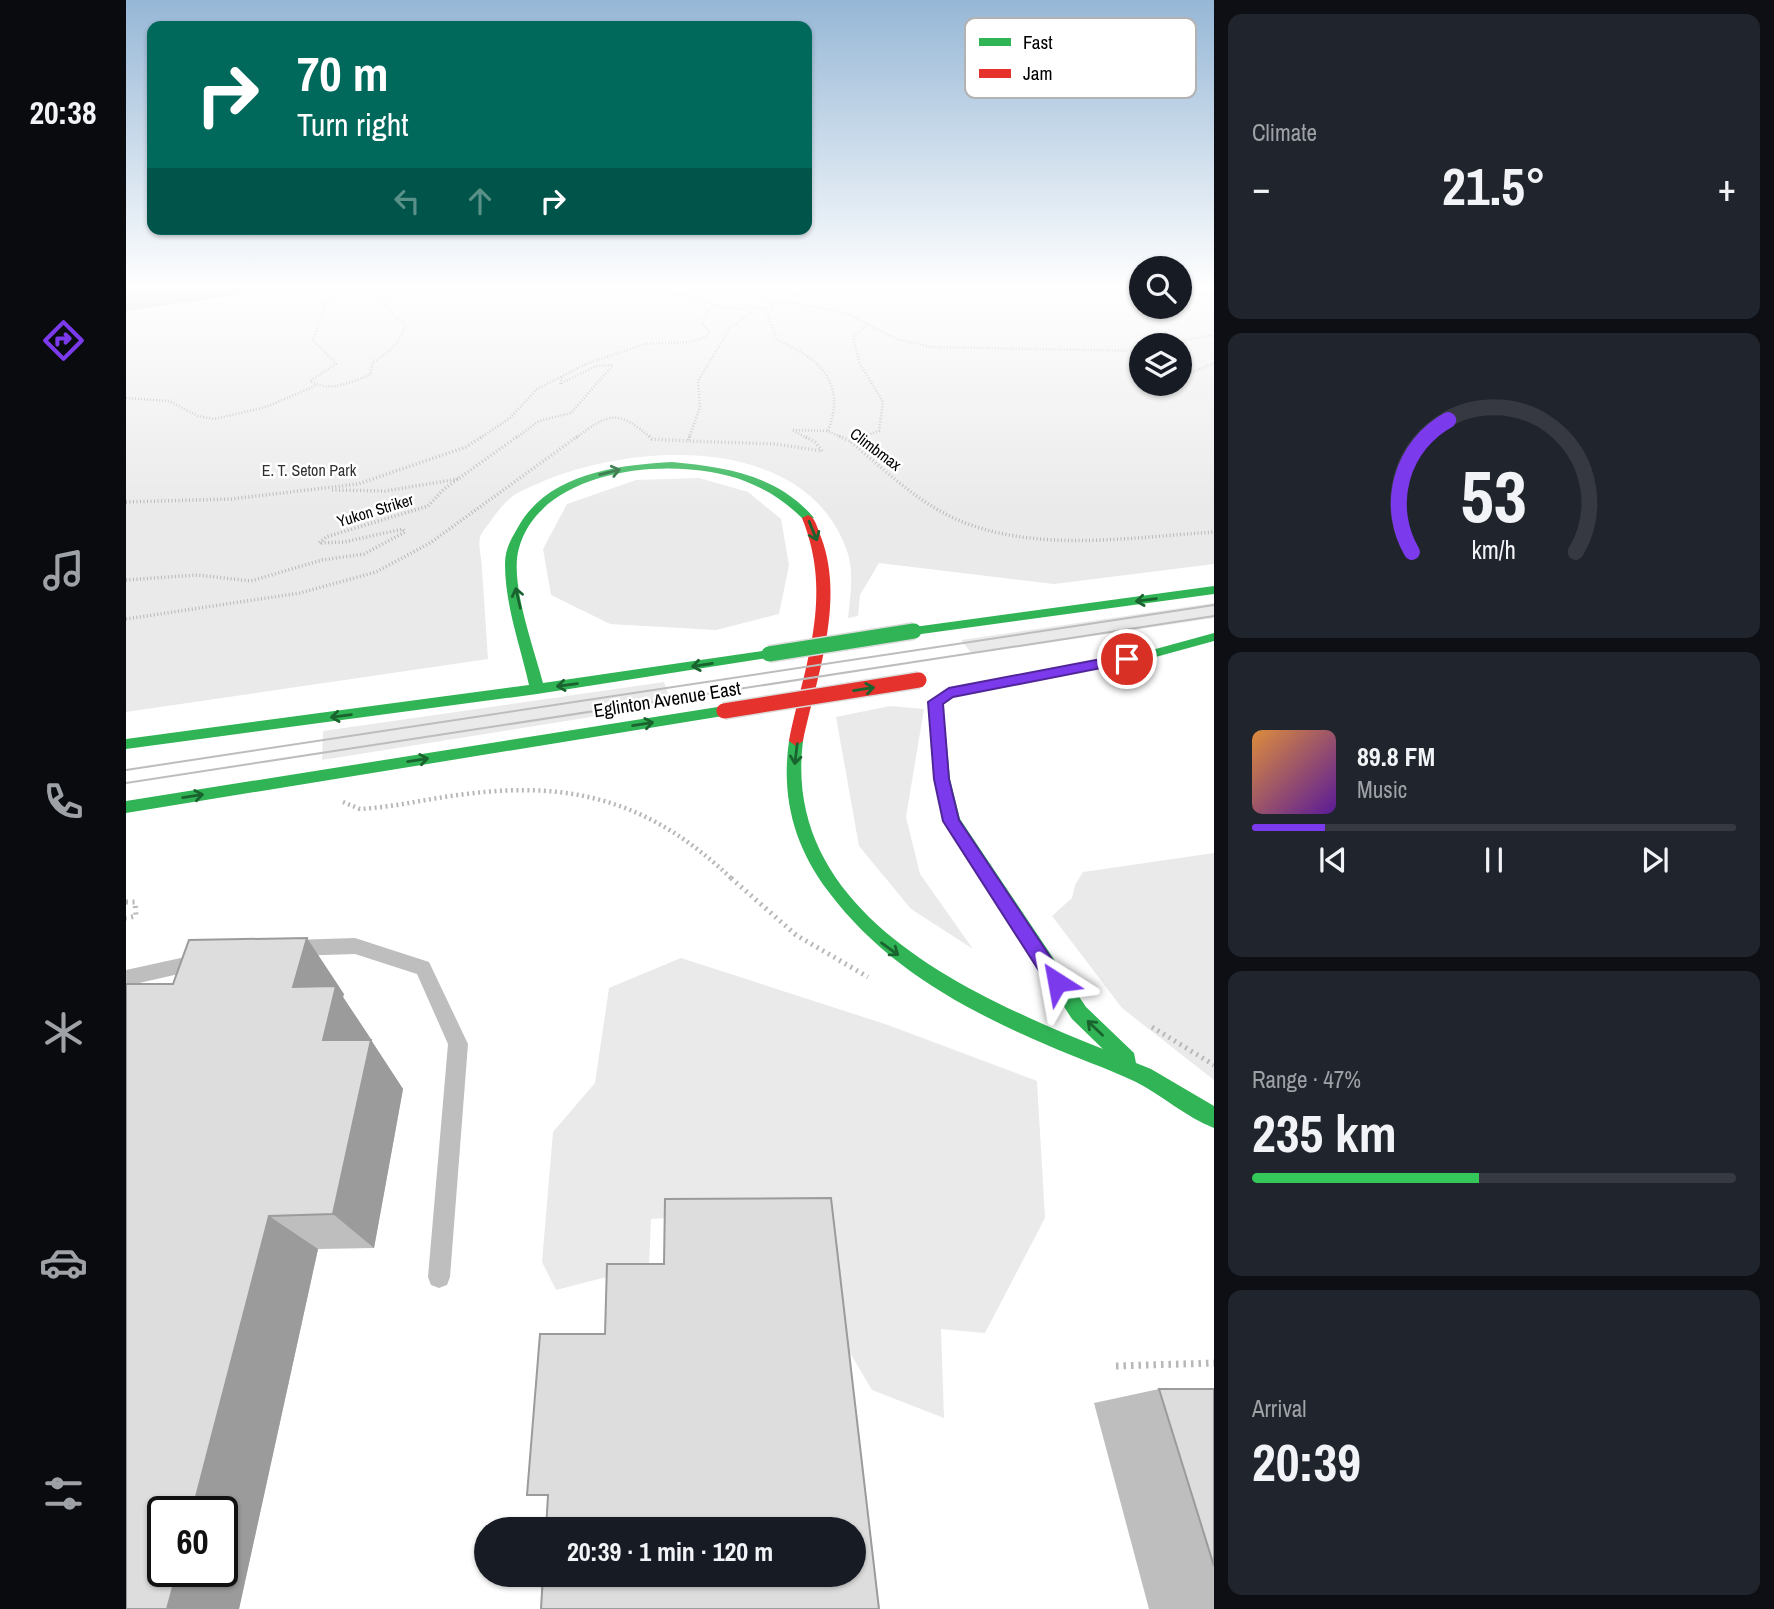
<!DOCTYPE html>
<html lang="en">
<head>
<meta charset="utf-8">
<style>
  body { margin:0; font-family:"Archivo Narrow",sans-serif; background:#20242c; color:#f1f3f6; height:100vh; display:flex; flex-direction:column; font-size:26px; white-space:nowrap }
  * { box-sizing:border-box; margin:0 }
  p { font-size:23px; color:#9ea1a6 }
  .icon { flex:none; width:38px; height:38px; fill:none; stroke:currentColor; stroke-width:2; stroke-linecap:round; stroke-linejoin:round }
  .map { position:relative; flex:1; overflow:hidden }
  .drawer { display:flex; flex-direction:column; gap:14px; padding:14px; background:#0d0f14; width:560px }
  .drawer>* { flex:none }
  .guide { position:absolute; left:21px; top:21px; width:665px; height:214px; border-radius:14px; box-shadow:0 2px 5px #0004; background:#00695c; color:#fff; overflow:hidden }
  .fabs { position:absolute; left:1003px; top:256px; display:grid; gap:14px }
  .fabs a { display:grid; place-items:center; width:63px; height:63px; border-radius:50%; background:#171b24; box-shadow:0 2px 5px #0004; font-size:35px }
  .speed { position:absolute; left:21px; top:1496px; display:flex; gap:14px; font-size:35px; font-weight:700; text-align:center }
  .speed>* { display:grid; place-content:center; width:91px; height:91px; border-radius:50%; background:#171b24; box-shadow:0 2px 5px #0004; line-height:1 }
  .speed .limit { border:4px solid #111; border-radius:10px; background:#fff; color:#111 }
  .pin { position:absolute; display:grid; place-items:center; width:60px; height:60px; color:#fff; margin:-30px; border:4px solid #fff; border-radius:50%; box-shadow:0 2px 7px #0007 }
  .me { position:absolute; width:77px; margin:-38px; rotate:326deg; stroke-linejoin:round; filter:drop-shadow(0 0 5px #0008) }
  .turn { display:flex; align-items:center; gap:24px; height:147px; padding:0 35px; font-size:32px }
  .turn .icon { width:91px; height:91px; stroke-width:2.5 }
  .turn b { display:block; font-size:49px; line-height:60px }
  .lanes { display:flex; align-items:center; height:66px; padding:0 35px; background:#0003; justify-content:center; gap:35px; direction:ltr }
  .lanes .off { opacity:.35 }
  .big { font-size:52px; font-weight:700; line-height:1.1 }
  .drawer .tile { flex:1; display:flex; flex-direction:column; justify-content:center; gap:10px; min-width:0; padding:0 24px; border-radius:14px; background:#20242c }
  .drawer .dial { align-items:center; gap:0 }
  .dial svg { height:182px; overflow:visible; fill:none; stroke:#363941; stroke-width:7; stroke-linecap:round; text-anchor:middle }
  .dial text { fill:#f1f3f6; stroke:none }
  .song { display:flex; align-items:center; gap:21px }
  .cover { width:84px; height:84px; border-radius:10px; background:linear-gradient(135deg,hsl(30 70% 55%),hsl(270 70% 35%)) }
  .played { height:7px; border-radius:4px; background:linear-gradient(90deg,#7c3aed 15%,#363941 15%) }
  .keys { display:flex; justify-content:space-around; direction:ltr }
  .heat { display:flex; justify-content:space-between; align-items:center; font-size:38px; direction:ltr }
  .charge { height:10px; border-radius:5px; background:linear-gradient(90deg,#34c759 47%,#363941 0) }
  .trip { position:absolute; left:348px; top:1517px; width:392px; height:70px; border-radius:35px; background:#171b24; box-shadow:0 2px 5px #0004; font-weight:700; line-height:70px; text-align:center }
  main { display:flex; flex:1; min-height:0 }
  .tabs { display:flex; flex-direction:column; width:126px; justify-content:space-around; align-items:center; background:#090b0e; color:#9ea1a6 }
  .tabs .icon { width:49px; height:49px }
  .tabs .on { color:#7c3aed }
  .tabs b { font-size:32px; color:#f1f3f6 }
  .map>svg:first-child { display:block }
  .green { fill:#eaeaea; fill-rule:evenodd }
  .water { fill:#bcbcbc }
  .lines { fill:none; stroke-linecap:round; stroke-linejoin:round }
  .path-far4 { stroke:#b8b8b8; stroke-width:2.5; stroke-dasharray:1 2; stroke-linecap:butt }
  .path-far3 { stroke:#b8b8b8; stroke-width:3.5; stroke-dasharray:1 2.5; stroke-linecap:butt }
  .path-far2 { stroke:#b8b8b8; stroke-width:4.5; stroke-dasharray:2 3.5; stroke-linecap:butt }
  .path-far1 { stroke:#b8b8b8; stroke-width:5; stroke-dasharray:2 4.5; stroke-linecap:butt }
  .path { stroke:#b8b8b8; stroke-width:7; stroke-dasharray:2.5 5; stroke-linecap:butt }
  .lane { fill:#bebebe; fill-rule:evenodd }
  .fast { fill:#30b455; fill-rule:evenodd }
  .jam { fill:#e5322d; fill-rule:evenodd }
  .tram { stroke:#bdbdbd; stroke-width:2 }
  .fast-bridge-casing { stroke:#dbdbdb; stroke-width:18; stroke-linecap:butt }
  .jam-bridge-casing { stroke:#dbdbdb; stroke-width:18; stroke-linecap:butt }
  .fast-bridge { stroke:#30b455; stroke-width:15 }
  .jam-bridge { stroke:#e5322d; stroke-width:15 }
  .wall { fill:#bebebe }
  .shaded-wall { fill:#9b9b9b }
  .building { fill:#ddd; stroke:#9b9b9b; stroke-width:2 }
  .oneway { stroke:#1a632f }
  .route { fill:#7c3aed; stroke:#51269a; stroke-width:2 }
  .labels { text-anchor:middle; stroke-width:5; stroke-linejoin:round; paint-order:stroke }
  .far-street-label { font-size:16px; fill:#000; stroke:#fff }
  .far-park-label { font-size:16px; fill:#303030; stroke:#fff }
  .street-label { font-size:19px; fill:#000; stroke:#fff }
  .key { fill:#fff; stroke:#b2b2b2; stroke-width:2 }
  .key-label { font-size:19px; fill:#000 }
</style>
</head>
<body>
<main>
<nav class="tabs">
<b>20:38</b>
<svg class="icon on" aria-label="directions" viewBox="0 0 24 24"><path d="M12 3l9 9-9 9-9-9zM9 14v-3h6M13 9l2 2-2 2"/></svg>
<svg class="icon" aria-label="music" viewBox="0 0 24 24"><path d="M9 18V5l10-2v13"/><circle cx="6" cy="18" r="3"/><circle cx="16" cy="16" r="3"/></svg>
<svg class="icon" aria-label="phone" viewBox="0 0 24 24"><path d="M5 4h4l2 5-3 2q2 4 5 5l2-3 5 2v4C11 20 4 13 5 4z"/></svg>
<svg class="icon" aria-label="climate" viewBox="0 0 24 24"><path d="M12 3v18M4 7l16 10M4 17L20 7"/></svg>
<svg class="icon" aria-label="car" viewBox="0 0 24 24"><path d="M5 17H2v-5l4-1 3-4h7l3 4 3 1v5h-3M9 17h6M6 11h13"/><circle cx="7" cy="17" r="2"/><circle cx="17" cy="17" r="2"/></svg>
<svg class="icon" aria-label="filters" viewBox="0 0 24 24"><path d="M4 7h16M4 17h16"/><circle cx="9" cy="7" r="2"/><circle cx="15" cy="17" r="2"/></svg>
</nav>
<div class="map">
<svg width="1088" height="1609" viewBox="0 0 1088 1609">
  <rect width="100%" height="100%" fill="#fff"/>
  <g class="green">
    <path d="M0,286H1015V306H1054V286H1088V564L928,584L753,563L734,595L732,616L722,618C724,598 728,574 722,554C683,434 514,442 420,480C391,493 385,493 366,519C363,524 356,531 354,537C352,546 356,560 356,569C358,599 360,629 362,659L0,712ZM1015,345H1054V383H1015Z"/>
    <polygon points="573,478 622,492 655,519 663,565 653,614 590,630 484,624 425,595 417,549 441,504 510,480"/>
    <polygon points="1088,603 1088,618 846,654 835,640"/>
    <polygon points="538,682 546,704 196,760 197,731"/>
    <polygon points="764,706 798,709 780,817 794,874 847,949 785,909 733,846 710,717"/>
    <polygon points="1088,853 1088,1080 996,1008 926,916 946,898 949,885 957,872"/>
    <polygon points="555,958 762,1025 911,1081 919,1218 859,1333 815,1329 818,1418 746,1390 691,1297 681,1209 525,1219 523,1266 430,1290 416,1262 427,1132 469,1083 483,988"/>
  </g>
  <polygon class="water" points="0,286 173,286 0,311"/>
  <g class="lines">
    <g class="path-far4">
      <path d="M212,286L199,303L187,340L210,364L184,381C203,393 225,382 244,375L247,362C263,352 275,343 279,324C265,315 255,304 257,286"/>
      <polyline points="527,286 603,309 648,308 632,286"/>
      <polyline points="1054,291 1088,295"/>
      <polyline points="658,301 719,313 771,339 805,347 1015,351"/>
      <polyline points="647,305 678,292 684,286"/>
      <path d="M640,310L651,340C693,358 721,382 702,431"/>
      <polyline points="1032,345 1088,335"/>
      <polyline points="1054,378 1088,363"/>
      <polyline points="0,398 43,401 72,416 88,419 140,407 189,386"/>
      <polyline points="354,438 384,418 411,389 460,364 519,344 565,342 582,336 583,332 576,324 582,309 592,306"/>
      <polyline points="390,438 413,421 445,413 487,365 470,366 434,384 436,375"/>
      <path d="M450,438C483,412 493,410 525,438"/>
      <polyline points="563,438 574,407 572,381 604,328 626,312"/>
      <polyline points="681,438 666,430 702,431 717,438"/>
      <polyline points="733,438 753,431 757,402 734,364 727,337 743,323"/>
    </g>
    <g class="path-far3">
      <polyline points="523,436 526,439 562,441"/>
      <polyline points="564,436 562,441 649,444 696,451 689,442 678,436"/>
      <path d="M713,436L724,441C760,471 797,508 842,524C919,552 1008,537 1088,532"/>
      <polyline points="724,441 738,436"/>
      <polyline points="206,490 259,491 332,479"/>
      <polyline points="0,502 105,499 232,484 340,447 357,436"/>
      <polyline points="0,580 72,575 125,581 196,560 238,554 279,532 277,529 218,542 193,543 200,537 302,506 318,489 392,436"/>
      <polyline points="0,619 174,593 250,572 304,543 452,436"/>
    </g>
    <path class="path-far2" d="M217,802L234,809C270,807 304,798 340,794C449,780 527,803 607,880"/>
    <g class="path-far1">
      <polyline points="605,878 670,935 742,977"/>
      <polyline points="0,902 9,902 10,916 0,918"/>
      <polyline points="1026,1027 1088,1065"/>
    </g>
    <polyline class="path" points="990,1366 1088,1363"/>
    <g class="lane">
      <polygon points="229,938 303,962 342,1044 324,1277 321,1285 313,1288 305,1285 302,1277 322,1044 291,974 229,954 167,956 161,954 158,948 161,942 167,940"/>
      <polygon points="73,954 79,956 82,962 79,968 0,986 0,970"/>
    </g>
    <g class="fast">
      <path d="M546,462C599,467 652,475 688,518L678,520C661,503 644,491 621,482C555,455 416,465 393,548C383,582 408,648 417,683L643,650L650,654L648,657L411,694L0,749V739L403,685C394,645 379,605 379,564C379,550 384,541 391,529C420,474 490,465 546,462Z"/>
      <polygon points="1088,586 1088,594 788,635 781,631 788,627"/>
      <path d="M1088,633V641L1026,658L827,697L817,704L824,779L834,819L960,1007L1008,1053L1010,1063L1025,1069L1088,1106V1128C1060,1117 1037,1096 1010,1082C981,1068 950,1058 921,1045C837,1009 758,966 702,891C668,846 655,797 663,741L665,737H675L677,741C655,914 845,996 977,1049L946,1019L818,821L808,779L803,702L823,688L1026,650Z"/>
      <polygon points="598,706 603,707 605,711 603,715 0,813 0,801"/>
    </g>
    <path class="jam" d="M682,515C689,518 690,524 693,532C721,598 691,675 677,741L670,746L663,741C679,663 708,597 676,518Z"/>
    <g class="tram">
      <polyline points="0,770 1088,605"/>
      <polyline points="0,783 1088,616"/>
    </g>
    <defs>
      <polyline id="fast-bridge" points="643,654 788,631"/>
      <polyline id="jam-bridge" points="598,711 793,680"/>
    </defs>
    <use href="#fast-bridge" class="fast-bridge-casing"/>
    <use href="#jam-bridge" class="jam-bridge-casing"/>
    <use href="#fast-bridge" class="fast-bridge"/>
    <use href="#jam-bridge" class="jam-bridge"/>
  </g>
  <g class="wall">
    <polygon points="47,984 218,994 217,997 277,1089 248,1248 192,1249 113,1609 0,1609"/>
    <polygon points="1033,1389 1088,1389 1088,1609 1023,1609 968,1403"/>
  </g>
  <g class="shaded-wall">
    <polygon points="181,938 218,994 217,997 245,1039 245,1040 277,1089 248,1248 207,1214 197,1040 167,987"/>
    <polygon points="143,1216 192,1249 113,1609 41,1609 51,1572 96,1572 96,1512 66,1512"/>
  </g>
  <g class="building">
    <polygon points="181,938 167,987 210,986 197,1040 245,1040 207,1214 143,1216 66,1512 37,1512 37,1572 51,1572 41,1609 0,1609 0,984 47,984 63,940"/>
    <polygon points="705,1198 753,1609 415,1609 417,1575 728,1575 728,1530 420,1530 422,1495 401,1495 414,1334 479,1334 481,1264 538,1264 539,1199"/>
    <polygon points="1033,1389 1088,1389 1088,1566"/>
  </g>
  <defs><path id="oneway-shaft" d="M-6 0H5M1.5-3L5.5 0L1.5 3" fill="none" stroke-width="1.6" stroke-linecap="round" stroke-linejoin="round" transform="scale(1.75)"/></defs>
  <g class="oneway">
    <use href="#oneway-shaft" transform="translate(484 472) rotate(-14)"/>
    <use href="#oneway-shaft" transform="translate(687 531) rotate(68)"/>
    <use href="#oneway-shaft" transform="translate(392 598) rotate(-103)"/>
    <use href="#oneway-shaft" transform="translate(1020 600) rotate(172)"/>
    <use href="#oneway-shaft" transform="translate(576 665) rotate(171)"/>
    <use href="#oneway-shaft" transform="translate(441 685) rotate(172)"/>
    <use href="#oneway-shaft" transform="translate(738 689) rotate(-9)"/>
    <use href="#oneway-shaft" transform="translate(215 716) rotate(172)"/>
    <use href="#oneway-shaft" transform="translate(517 724) rotate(-9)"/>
    <use href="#oneway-shaft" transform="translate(670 754) rotate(97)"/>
    <use href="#oneway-shaft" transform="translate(292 760) rotate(-9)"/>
    <use href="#oneway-shaft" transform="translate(67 796) rotate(-9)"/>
    <use href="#oneway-shaft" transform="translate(764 949) rotate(36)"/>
    <use href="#oneway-shaft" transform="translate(969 1028) rotate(-136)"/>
  </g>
  <linearGradient id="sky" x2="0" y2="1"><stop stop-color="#96b7d6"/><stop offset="0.56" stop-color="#fff"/><stop offset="1" stop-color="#fff" stop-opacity="0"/></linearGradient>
  <rect width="1088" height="512" fill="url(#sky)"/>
  <polygon class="route" points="1001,654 1006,655 1006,662 827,697 817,704 823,779 833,820 937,976 940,982 937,988 931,990 924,988 817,821 808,779 802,702 823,688"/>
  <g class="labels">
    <g class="far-street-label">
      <text transform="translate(750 449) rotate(37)" y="6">Climbmax</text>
      <text transform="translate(249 510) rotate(-17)" y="6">Yukon Striker</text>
    </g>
    <g class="far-park-label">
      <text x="183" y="476">E. T. Seton Park</text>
    </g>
    <g class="street-label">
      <text transform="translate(541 699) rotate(-9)" y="7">Eglinton Avenue East</text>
    </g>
  </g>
  <rect x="839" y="18" width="231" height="80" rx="10" class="key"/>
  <rect x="853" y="38" width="32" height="8" fill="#30b455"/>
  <rect x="853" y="69" width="32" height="9" fill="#e5322d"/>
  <g class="key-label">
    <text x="897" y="49">Fast</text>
    <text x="897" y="80">Jam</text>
  </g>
</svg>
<div class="fabs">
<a><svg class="icon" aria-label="search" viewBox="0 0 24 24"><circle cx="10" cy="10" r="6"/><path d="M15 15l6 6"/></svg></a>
<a><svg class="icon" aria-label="layers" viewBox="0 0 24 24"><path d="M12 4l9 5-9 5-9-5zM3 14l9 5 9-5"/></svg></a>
</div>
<div class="speed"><div class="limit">60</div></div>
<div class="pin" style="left:1001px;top:659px;background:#d93025"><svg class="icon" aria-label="arrive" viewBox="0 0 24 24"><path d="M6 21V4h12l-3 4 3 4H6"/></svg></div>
<svg class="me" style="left:931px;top:982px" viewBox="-20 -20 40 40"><path d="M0-17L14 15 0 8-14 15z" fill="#7c3aed" stroke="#fff" stroke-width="4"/></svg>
<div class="trip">20:39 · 1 min · 120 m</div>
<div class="guide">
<div class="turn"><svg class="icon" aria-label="right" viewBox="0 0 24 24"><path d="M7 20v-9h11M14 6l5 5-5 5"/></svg><div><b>70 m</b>Turn right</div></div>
<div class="lanes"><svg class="icon off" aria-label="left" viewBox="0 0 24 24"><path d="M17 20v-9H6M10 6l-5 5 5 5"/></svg><svg class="icon off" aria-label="ahead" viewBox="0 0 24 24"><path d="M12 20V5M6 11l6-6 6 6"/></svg><svg class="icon" aria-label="right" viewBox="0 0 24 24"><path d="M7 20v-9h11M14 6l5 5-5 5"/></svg></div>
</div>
</div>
<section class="drawer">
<div class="tile"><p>Climate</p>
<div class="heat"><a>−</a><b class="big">21.5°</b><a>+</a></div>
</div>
<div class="tile dial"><svg viewBox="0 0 100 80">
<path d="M14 69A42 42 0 1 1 86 69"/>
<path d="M14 69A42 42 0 0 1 30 11" stroke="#7c3aed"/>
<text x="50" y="56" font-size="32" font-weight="700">53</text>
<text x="50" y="72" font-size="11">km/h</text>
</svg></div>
<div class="tile">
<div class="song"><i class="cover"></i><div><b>89.8 FM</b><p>Music</p></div></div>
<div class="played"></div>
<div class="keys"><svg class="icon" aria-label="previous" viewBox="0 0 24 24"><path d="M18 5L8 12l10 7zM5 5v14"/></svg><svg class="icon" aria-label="pause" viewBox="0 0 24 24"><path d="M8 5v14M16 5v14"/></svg><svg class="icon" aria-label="next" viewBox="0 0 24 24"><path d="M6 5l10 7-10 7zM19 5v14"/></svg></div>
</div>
<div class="tile"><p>Range · 47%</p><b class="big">235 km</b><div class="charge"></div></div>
<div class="tile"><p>Arrival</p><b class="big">20:39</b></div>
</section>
</main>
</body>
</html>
